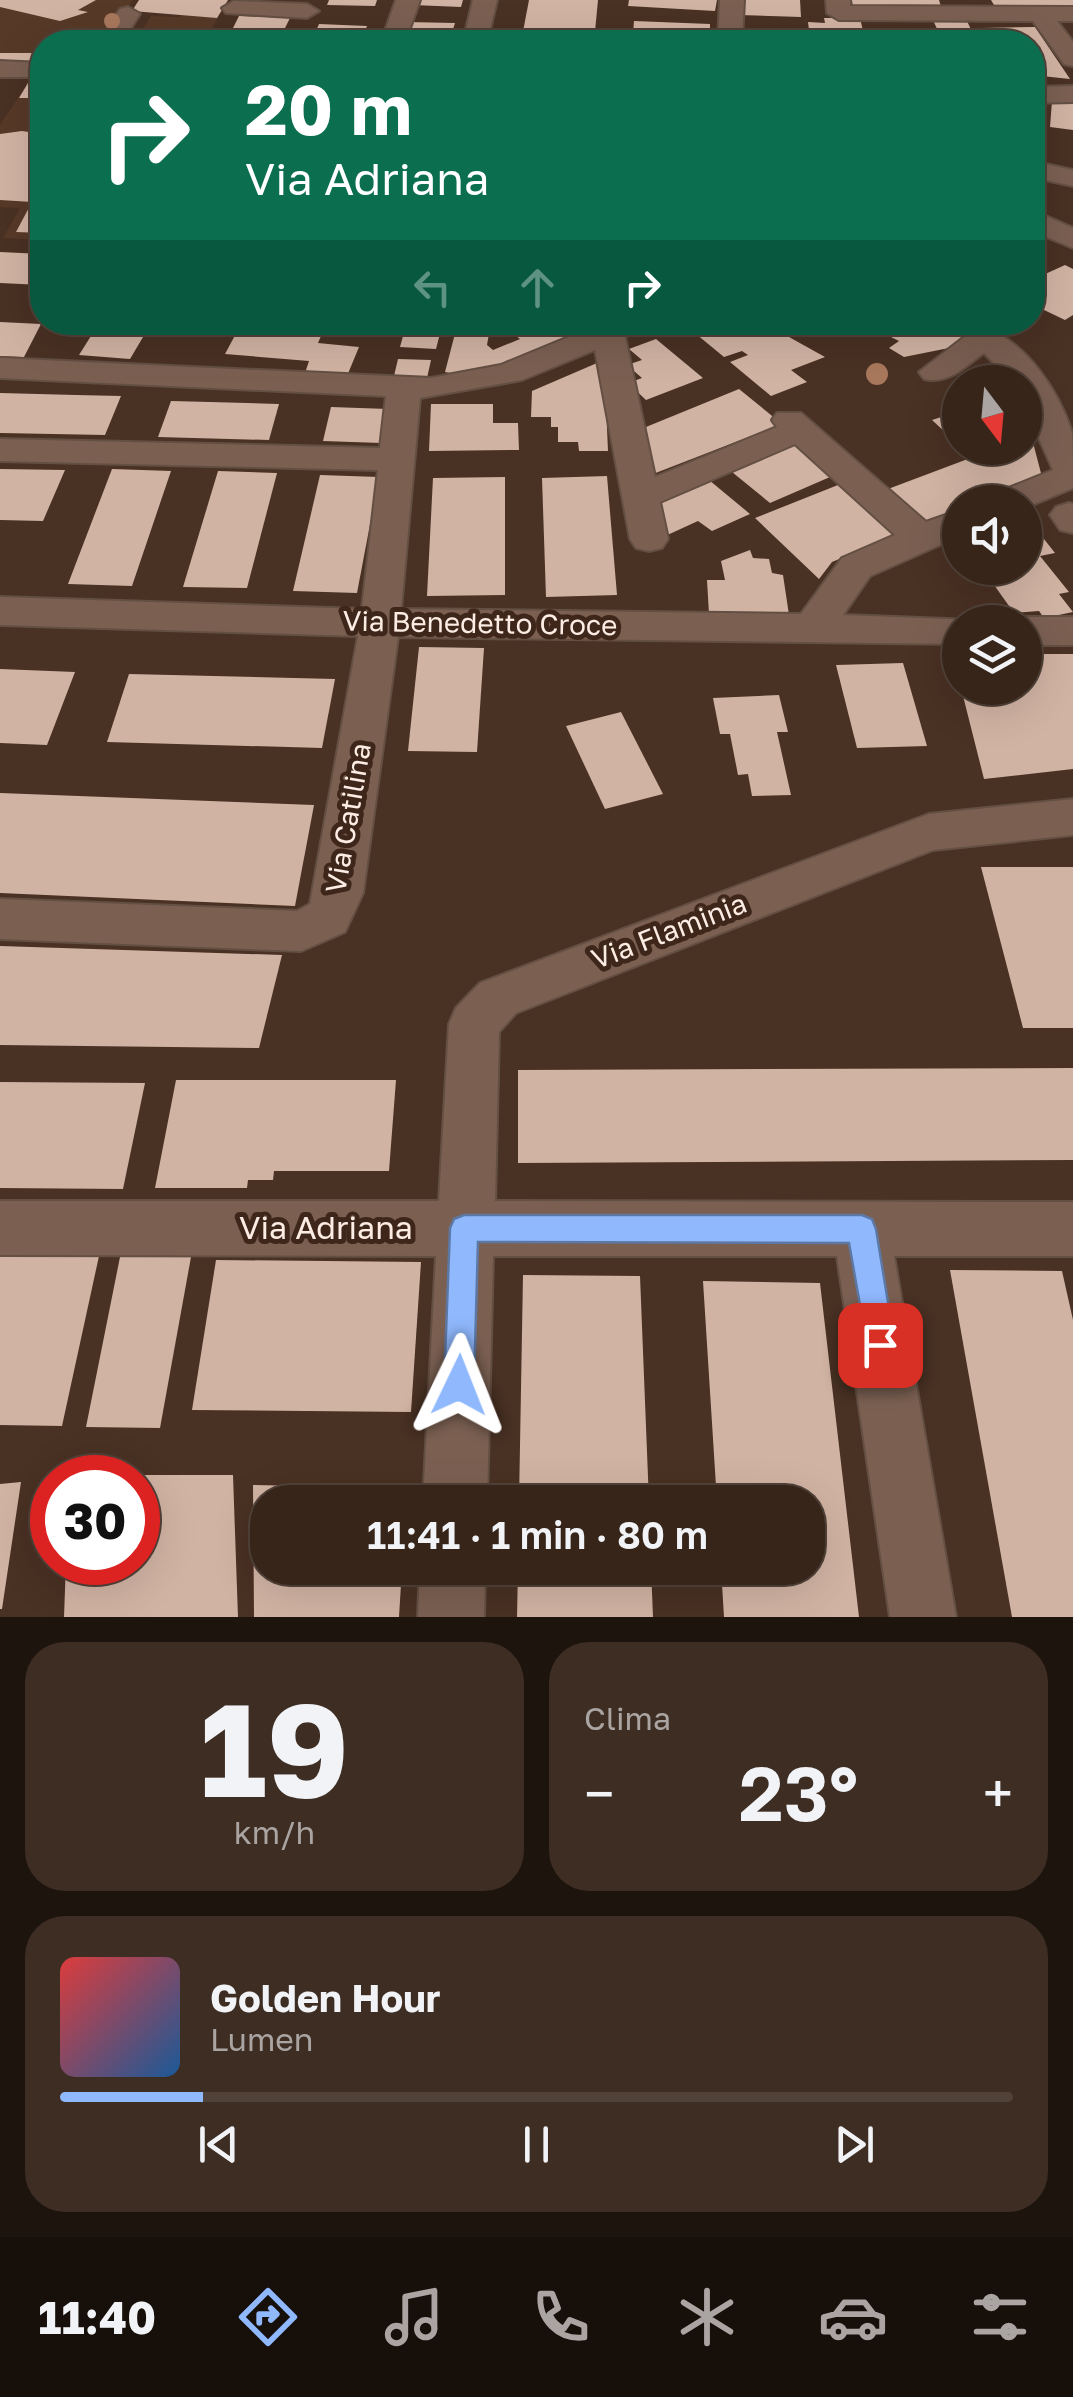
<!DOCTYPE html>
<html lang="it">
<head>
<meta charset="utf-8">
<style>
  body { margin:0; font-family:"Golos Text",sans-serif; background:#3e2d23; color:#f1f3f6; height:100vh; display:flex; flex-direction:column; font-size:38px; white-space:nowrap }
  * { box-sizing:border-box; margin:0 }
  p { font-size:32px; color:#aaa5a2 }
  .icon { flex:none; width:55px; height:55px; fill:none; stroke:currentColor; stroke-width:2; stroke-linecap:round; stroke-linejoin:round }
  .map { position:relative; height:1617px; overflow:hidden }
  .drawer { display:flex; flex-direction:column; gap:25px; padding:25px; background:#1e140e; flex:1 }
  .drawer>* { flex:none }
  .top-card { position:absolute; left:30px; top:30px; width:1015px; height:305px; border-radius:40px; box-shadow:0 10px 40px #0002,0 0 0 2px #514239; background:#0b6e4f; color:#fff; overflow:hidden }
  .needle { width:65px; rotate:164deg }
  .buttons { position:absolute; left:942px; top:365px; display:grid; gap:20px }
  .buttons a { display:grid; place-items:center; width:100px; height:100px; border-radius:50%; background:#37251a; box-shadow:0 10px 40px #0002,0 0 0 2px #514239; font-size:50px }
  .speed { position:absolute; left:30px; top:1455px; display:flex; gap:20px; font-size:50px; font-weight:700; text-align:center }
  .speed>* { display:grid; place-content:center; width:130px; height:130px; border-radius:50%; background:#37251a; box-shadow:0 10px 40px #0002,0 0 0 2px #514239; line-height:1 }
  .speed .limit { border:15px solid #d22; background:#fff; color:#111 }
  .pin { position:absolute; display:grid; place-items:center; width:85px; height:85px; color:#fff; margin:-42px; border-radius:20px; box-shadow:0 5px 15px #0006 }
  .me { position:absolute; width:110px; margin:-55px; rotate:2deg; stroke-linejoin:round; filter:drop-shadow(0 0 8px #0008) }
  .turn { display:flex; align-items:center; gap:35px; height:210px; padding:0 50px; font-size:45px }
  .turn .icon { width:130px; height:130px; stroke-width:2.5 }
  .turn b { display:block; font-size:70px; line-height:85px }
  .lanes { display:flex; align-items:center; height:95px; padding:0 50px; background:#0003; justify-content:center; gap:50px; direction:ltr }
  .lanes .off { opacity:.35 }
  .big { font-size:75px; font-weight:600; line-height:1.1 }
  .drawer .widget { flex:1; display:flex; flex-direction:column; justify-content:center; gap:15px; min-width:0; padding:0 35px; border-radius:40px; background:#3e2d23 }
  .drawer .dial { align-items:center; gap:0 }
  .dial b { font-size:130px; line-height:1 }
  .song { display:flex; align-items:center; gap:30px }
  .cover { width:120px; height:120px; border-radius:15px; background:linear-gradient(135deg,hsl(0 70% 55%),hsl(210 70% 35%)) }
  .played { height:10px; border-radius:5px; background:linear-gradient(90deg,#8fb8fd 15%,#514239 15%) }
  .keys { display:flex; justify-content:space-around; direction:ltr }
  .heat { display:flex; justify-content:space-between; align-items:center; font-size:55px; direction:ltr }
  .drawer .tiles { flex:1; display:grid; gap:25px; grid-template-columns:1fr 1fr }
  .widget:last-child { grid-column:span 2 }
  .trip { position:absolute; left:250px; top:1485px; width:575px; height:100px; border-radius:40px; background:#37251a; box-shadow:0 10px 40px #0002,0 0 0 2px #514239; font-weight:600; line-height:100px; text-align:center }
  .tabs { display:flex; height:160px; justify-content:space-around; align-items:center; background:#160f0a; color:#aaa5a2 }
  .tabs .icon { width:70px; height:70px }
  .tabs .selected { color:#8fb8fd }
  .tabs b { font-size:45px; color:#f1f3f6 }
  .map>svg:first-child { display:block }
  .built { fill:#573927 }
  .building { fill:#d1b3a3 }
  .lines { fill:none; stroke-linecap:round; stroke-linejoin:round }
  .minor-casing { stroke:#644f43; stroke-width:4 }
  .minor { fill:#7b6052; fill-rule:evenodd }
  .tree { fill:#a8785c }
  .route { fill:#8fb8fd; stroke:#5d78a4; stroke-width:2.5 }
  .labels { text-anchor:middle; stroke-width:10; stroke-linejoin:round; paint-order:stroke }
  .street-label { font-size:28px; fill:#fcece4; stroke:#3e271a }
  .near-street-label { font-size:32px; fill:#fcece4; stroke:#3e271a }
</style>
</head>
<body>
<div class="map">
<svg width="1073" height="1617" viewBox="0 0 1073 1617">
  <rect width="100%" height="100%" fill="#493123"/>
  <g class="built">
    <polygon points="0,0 133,0 104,42 42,42 42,62 0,62"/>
    <polygon points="139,0 228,0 208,35 180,37 138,36 151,16 180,17 182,13 132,11"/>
    <polygon points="28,83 42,83 42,240 3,238 20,208 0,207 0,125"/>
  </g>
  <g class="building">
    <polygon points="0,0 96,0 78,10 88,12 60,21 0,7"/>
    <polygon points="139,0 228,0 217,18 132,11"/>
    <polygon points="329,0 377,0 375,6 327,5"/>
    <polygon points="415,0 463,0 461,7 413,5"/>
    <polygon points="529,0 598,0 594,42 521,42"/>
    <polygon points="629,0 717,0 715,11 628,6"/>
    <polygon points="739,0 800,0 801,17 739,15"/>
    <polygon points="852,0 939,0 942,10 853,7"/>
    <polygon points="991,0 1073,0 1073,9 997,10"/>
    <polygon points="239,16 290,18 278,42 226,42"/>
    <polygon points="824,18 860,18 863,31 938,31 933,20 966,19 977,42 857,42 853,31 831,31 833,42 744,42 743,28 809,30 808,22 825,23"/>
    <polygon points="634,21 710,24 710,36 633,34"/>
    <polygon points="406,22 455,23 449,42 399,42"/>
    <polygon points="319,24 367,26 361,42 311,42"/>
    <polygon points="1035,27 1070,79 1032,75 1032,42 990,42 981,28"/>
    <polygon points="120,37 184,39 184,42 116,42"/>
    <rect x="0" y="53" width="42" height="9"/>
    <polygon points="28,83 42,83 42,98 19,98"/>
    <polygon points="1052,101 1073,103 1073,130 1050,127"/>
    <polygon points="1032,109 1041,110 1041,142 1032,141"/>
    <polygon points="22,131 42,134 42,233 16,232 32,202 0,200 0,134"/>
    <polygon points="0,252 42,254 42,285 0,283"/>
    <polygon points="1065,265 1073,269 1073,315 1065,320 1042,309 1032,313 1032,280"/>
    <polygon points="0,322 41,324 24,357 0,356"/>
    <polygon points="88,322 152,322 130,359 79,355 96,328 85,327"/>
    <polygon points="232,322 327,322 318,343 359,347 347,376 305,373 309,361 225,354 240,326"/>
    <polygon points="407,322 443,322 436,349 400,347"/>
    <polygon points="458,322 491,322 487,345 493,350 520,339 511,332 536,322 576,322 586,330 477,373 461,375 445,372"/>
    <polygon points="708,322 771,327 825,357 791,370 807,382 771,396 730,362 748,355 742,351 724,357 690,329"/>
    <polygon points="901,322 929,323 987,322 949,348 904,357 889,348 899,341 891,337 906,329 898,324"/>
    <polygon points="656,339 703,378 646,400 628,383 642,378 627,365 642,360 629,349"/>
    <polygon points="398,359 431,360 427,378 394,376"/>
    <polygon points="604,360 608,451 579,451 578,442 558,442 558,427 551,427 551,417 531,417 532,391"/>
    <polygon points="739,389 782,424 653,474 646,427"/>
    <polygon points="0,393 76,395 121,396 105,435 0,433"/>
    <polygon points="171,401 210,402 279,404 269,440 158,437"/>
    <polygon points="431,404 493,404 493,423 518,423 519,450 429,451"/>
    <polygon points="331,407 388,409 381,443 323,441"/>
    <polygon points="960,411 960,446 932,420"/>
    <polygon points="1031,435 1042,477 978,502 960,502 960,510 926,524 888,489 997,448 1025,448 1025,437"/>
    <polygon points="798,443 837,474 770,503 732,472"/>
    <polygon points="0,469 65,470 43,521 0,520"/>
    <polygon points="112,469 171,471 132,586 68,584"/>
    <polygon points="218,471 277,473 247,588 183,587"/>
    <polygon points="320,475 379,477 357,593 293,591"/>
    <polygon points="607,476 617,595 546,597 542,478"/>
    <polygon points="505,477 505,595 427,596 433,478"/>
    <polygon points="709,480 750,514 712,531 698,521 663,537 658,504"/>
    <polygon points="843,483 901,533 832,562 819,579 755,518"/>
    <polygon points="1025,515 1055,553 1040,556 1069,592 1059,594 1073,612 1044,618 1039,611 1014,613 982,568 1025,568"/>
    <polygon points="750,550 753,558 769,559 772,573 783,575 789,615 709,614 707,580 725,580 721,561"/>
    <polygon points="419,647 484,648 477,752 408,751"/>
    <polygon points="1025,654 1073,654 1073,769 984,779 961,688 1025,688"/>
    <polygon points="903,663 927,746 857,748 836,665"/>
    <polygon points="0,669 75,672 47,745 0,743"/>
    <polygon points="129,674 335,679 322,748 107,742"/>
    <polygon points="779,695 788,732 777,732 791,795 752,796 748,774 738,775 730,734 720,734 713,698"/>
    <polygon points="621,712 663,794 605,809 566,726"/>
    <polygon points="0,793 314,805 295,906 0,893"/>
    <polygon points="981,867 1073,867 1073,1028 1023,1028"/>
    <polygon points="0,946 282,955 259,1048 0,1045"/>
    <polygon points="1073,1068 1073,1160 518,1163 518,1070"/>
    <polygon points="176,1080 396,1080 389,1171 274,1171 273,1180 248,1180 247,1188 155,1188"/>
    <polygon points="0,1082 145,1083 123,1189 0,1188"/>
    <polygon points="0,1255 99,1256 62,1426 0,1425"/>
    <polygon points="120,1257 191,1257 160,1428 86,1427"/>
    <polygon points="216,1260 421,1262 411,1412 192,1410"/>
    <polygon points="950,1270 1062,1271 1073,1320 1073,1617 1012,1617"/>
    <polygon points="523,1275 640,1276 649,1502 519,1502"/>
    <polygon points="703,1281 820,1283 859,1617 724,1617 721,1568 808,1568 808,1502 717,1502"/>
    <polygon points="138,1475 233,1475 238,1617 64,1617 66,1562 138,1562"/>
    <polygon points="21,1482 2,1609 0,1609 0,1484"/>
    <polygon points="253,1485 406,1488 405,1502 268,1502 268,1568 402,1568 399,1617 254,1617"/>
    <polygon points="518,1568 651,1568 653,1617 517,1617"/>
  </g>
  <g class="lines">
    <defs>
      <g id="minor">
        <polygon points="396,0 420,0 405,42 381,42"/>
        <polygon points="473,0 497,0 487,42 463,42"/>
        <polygon points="720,0 744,0 742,42 718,42"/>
        <polygon points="826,0 850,0 850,6 1073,7 1073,21 1057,21 1073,42 1073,66 1064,64 1033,21 839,20 827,13"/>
        <polygon points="234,1 307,4 319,11 307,18 226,13 222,8"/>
        <polygon points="128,7 140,14 122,42 98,42 120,9"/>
        <polygon points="0,61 42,63 42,77 0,77"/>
        <polygon points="1073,86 1073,102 1032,103 1032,87"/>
        <polygon points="1032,161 1073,170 1073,186 1032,177"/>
        <polygon points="1032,210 1073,228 1073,248 1032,231"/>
        <path d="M605,322H650L625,337L655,477L777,427L772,420L777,413H801L926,522L960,510V536L870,576L843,615L974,620L960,622V644L398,637L363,893L345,932L301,951L0,939V899L297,911L310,904L358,636L0,625V597L362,609L378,470L0,461V439L380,448L386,396L0,378V358L431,378L501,365ZM595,350L630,539L636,548L649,551L662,548L668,539L660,502L795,444L895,535L842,558L801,614L401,609L420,398L522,380Z"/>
        <path d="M983,328C1025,339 1060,393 1072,433C1073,449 1073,471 1073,488L1025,508V502H989L994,494L1053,470L1025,407V382H1012L984,353C965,366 949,385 924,379L919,372L972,331Z"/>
        <polygon points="1069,503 1073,504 1073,533 1060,530 1050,515 1056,507"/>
        <polygon points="1025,617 1073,617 1073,645 1025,645 1025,622 1010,622"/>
        <polygon points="1073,799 1073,835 933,850 516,1013 499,1032 495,1201 1073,1202 1073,1256 894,1256 956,1617 890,1617 837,1256 493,1256 487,1502 423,1502 436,1256 0,1255 0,1201 439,1201 449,1024 456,1008 480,983 929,814"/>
        <polygon points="420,1568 485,1568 484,1617 418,1617"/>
      </g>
    </defs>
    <use href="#minor" class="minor-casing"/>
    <use href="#minor" class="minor"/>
  </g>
  <g class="tree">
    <circle cx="112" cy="21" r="8"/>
    <circle cx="877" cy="374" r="11"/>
  </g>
  <polygon class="route" points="464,1215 862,1215 872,1219 876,1229 895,1345 891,1356 880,1360 869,1356 849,1243 478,1242 474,1385 470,1396 459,1400 448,1396 444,1385 450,1228 454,1219"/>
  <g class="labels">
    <g class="street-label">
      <text transform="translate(480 623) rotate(1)" y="10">Via Benedetto Croce</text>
      <text transform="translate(348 818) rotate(-80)" y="10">Via Catilina</text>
      <text transform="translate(669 931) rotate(-21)" y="10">Via Flaminia</text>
    </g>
    <g class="near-street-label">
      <text x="326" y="1239">Via Adriana</text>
    </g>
  </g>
</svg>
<div class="buttons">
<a><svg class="needle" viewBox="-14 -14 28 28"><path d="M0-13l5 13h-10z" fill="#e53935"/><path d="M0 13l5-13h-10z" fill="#aaa5a2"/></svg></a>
<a><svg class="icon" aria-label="sound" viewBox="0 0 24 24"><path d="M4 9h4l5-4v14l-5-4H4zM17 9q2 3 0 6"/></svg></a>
<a><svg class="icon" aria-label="layers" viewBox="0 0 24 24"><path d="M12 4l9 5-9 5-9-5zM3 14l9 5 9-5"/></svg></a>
</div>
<div class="speed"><div class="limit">30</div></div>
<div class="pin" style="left:880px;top:1345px;background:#d93025"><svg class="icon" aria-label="arrive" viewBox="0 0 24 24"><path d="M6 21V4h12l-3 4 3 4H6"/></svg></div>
<svg class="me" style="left:459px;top:1385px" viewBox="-20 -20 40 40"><path d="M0-17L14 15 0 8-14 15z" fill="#8fb8fd" stroke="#fff" stroke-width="4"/></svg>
<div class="trip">11:41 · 1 min · 80 m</div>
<div class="top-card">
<div class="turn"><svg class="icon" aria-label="right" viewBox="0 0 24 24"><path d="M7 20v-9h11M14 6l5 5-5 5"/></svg><div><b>20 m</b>Via Adriana</div></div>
<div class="lanes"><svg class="icon off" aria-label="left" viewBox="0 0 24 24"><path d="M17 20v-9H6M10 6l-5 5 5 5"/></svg><svg class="icon off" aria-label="ahead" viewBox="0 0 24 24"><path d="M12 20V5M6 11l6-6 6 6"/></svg><svg class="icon" aria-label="right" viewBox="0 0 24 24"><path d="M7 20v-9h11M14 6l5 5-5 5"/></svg></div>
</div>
</div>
<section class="drawer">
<div class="tiles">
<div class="widget dial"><b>19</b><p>km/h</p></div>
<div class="widget"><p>Clima</p>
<div class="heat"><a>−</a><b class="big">23°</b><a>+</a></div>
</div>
<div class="widget">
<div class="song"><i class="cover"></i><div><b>Golden Hour</b><p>Lumen</p></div></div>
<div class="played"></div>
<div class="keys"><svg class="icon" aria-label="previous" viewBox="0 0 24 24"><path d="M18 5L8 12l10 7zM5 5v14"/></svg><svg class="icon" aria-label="pause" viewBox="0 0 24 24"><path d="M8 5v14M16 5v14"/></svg><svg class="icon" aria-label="next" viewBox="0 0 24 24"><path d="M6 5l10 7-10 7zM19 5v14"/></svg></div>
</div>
</div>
</section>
<nav class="tabs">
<b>11:40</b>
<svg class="icon selected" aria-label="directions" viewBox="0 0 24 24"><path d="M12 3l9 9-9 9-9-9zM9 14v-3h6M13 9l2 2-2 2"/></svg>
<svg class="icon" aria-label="music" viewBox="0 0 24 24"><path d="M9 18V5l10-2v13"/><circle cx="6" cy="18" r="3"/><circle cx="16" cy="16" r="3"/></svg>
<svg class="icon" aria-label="phone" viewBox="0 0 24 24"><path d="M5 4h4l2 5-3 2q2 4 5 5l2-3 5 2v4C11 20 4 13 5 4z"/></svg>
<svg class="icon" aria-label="climate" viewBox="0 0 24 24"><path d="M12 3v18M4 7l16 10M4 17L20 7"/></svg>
<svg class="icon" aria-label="car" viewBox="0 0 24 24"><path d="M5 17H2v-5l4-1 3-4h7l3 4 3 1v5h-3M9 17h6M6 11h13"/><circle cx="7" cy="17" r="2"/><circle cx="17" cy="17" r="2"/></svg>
<svg class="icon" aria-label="filters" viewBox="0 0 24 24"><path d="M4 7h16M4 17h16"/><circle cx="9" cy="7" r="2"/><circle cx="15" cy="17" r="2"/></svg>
</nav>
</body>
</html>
